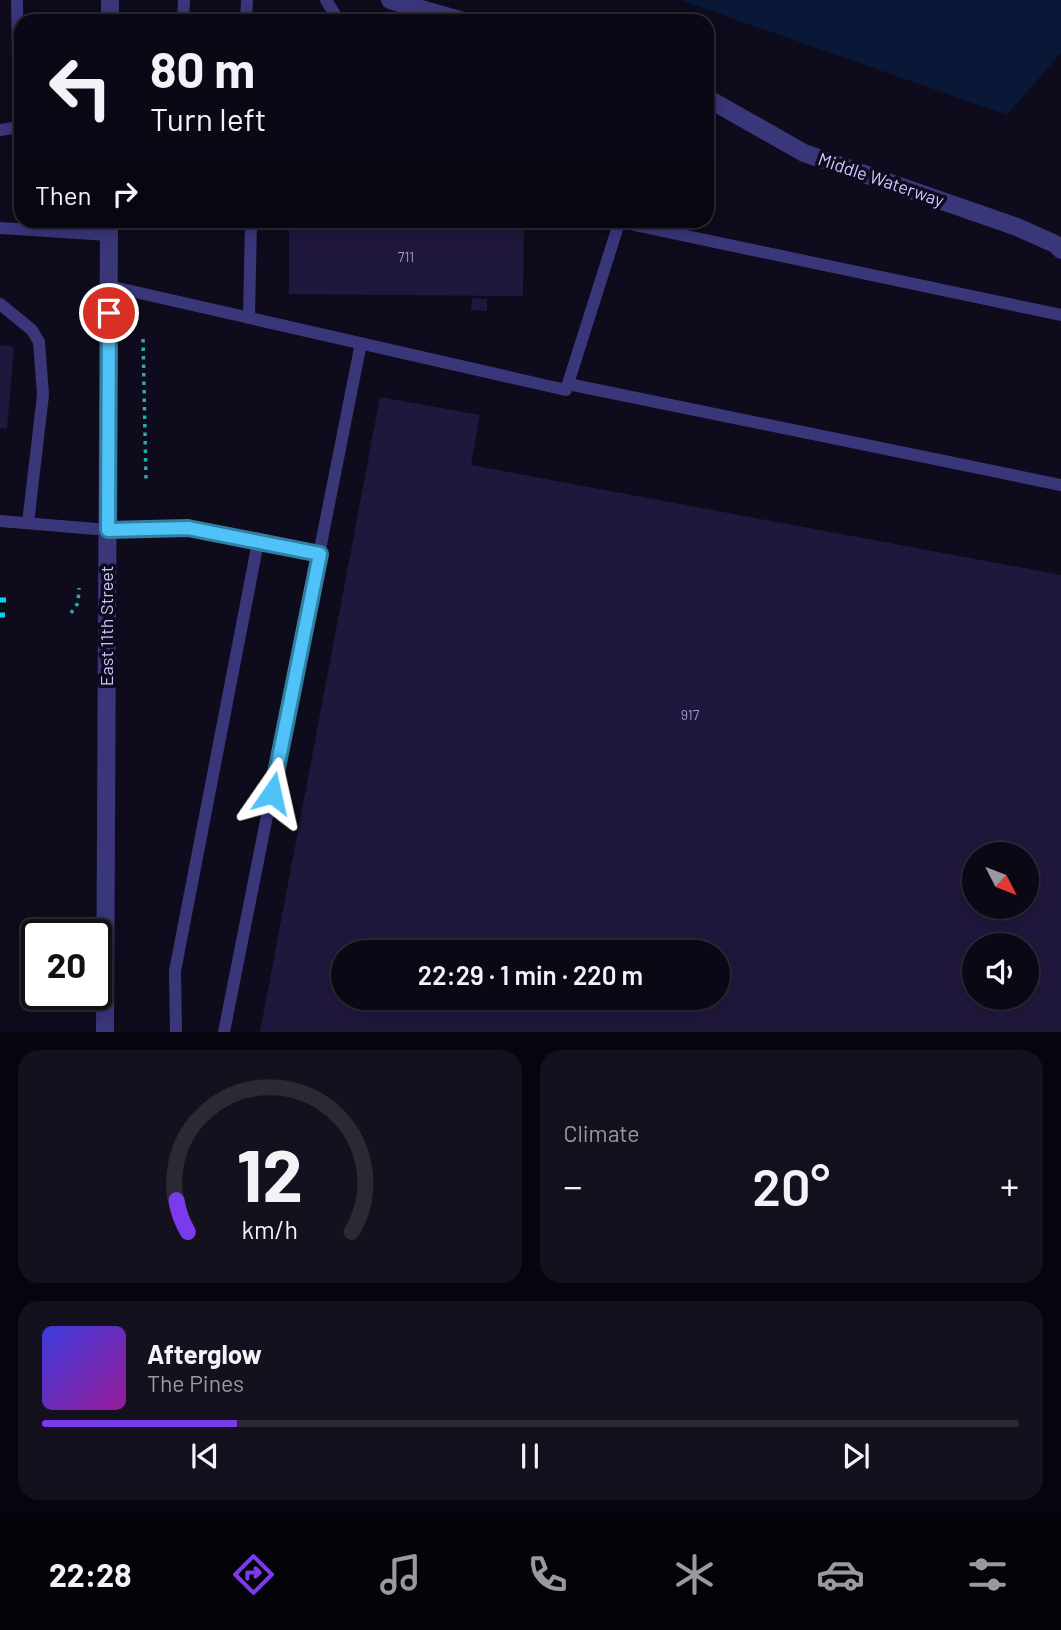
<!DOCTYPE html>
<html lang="en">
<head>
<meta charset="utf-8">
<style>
  body { margin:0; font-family:Barlow,sans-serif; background:#13111e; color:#f1f3f6; height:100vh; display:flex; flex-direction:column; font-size:26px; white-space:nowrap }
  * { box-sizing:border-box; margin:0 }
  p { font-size:23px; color:#999aa0 }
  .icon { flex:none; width:38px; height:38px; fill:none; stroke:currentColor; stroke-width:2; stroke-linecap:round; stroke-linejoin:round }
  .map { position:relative; height:1032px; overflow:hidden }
  .sheet { display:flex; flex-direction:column; gap:18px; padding:18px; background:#06040c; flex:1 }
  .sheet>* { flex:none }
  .banner { position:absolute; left:14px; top:14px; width:700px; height:214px; border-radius:21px; box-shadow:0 4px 18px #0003,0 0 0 2px #2a2934; background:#0a0815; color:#f1f3f6; overflow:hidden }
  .needle { width:46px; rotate:132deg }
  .buttons { position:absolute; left:962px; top:842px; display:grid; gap:14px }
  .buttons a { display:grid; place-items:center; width:77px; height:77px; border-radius:50%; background:#0a0815; box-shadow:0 4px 18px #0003,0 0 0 2px #2a2934; font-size:35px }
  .speed { position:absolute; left:21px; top:919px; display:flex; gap:14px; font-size:35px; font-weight:700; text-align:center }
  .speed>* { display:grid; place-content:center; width:91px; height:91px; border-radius:50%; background:#0a0815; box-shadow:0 4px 18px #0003,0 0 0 2px #2a2934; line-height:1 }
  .speed .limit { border:4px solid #111; border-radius:10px; background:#fff; color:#111 }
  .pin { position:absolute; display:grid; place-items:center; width:60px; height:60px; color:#fff; margin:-30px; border:4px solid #fff; border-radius:50%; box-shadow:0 2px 7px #0007 }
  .me { position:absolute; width:77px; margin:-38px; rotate:11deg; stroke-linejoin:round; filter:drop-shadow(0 0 5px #0008) }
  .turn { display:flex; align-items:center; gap:24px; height:147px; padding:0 21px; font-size:32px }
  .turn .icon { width:91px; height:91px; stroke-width:2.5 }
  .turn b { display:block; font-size:49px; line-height:60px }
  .then { display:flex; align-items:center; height:66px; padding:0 21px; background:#0003; gap:14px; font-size:26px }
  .big { font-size:52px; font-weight:600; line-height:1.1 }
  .sheet .tile { flex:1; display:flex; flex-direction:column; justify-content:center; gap:10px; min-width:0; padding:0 24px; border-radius:21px; background:#13111e }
  .sheet .dial { align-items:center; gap:0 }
  .dial svg { height:182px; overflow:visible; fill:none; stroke:#2a2934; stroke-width:7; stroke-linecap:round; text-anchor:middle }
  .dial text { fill:#f1f3f6; stroke:none }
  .song { display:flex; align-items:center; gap:21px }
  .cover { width:84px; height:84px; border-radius:10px; background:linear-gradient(135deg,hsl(240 70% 55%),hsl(300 70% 35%)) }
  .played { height:7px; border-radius:4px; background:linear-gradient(90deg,#7c3aed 20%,#2a2934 20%) }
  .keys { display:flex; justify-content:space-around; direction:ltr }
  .heat { display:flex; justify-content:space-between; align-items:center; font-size:38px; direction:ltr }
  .sheet .tiles { flex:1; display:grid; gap:18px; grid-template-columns:1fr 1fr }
  .tile:last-child { grid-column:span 2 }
  .trip { position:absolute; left:331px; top:940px; width:399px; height:70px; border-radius:35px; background:#0a0815; box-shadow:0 4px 18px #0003,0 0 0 2px #2a2934; font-weight:600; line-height:70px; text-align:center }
  .menu { display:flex; height:112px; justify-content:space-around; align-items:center; background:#040308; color:#999aa0 }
  .menu .icon { width:49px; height:49px }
  .menu .on { color:#7c3aed }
  .menu b { font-size:32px; color:#f1f3f6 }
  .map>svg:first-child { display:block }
  .water { fill:#091837 }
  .building { fill:#20173c; fill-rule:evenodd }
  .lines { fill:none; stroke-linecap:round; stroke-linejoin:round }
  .path { stroke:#2daca7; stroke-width:3.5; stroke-dasharray:3.5 5; stroke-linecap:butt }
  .service { stroke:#3a367a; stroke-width:12 }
  .minor { stroke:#3a367a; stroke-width:18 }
  .tertiary { stroke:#3a367a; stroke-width:18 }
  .rail { stroke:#02d2ef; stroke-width:5; stroke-dasharray:10 9; stroke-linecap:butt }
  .route-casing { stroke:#337fa1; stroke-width:18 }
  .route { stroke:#4fc3f7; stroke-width:12 }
  .labels { text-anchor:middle; stroke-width:7; stroke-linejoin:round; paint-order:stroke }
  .number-label { font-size:14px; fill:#a29ace }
  .street-label { font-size:18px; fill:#cec6ff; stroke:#0e0b1c }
</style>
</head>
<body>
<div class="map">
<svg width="1061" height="1032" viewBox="0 0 1061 1032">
  <rect width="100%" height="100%" fill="#0e0b1c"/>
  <polygon class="water" points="680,0 1061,0 1061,53 1007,115"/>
  <g class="building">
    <polygon points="289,220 524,220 523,296 289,294"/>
    <polygon points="472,298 487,299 487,311 471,310"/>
    <polygon points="0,345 14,347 7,429 0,428"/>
    <path d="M380,397L480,415L471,465L1061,575V1032H260ZM975,854H1027V906H975ZM975,945H1027V998H975ZM343,952H718V998H343Z"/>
  </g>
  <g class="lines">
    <g class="path">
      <polyline points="143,339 146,479"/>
      <polyline points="71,613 78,603 79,588"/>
    </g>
    <g class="service">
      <polyline points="326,0 339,21"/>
      <polyline points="183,21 184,0"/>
      <polyline points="246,21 247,0"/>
      <polyline points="0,130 19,127 17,0"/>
      <polyline points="620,222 1061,315"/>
      <polyline points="0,228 109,235"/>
      <polyline points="109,286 566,390 620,220"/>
      <polyline points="0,304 32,330 39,342 43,395 28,523"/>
      <polyline points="249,318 251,220"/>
      <polyline points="568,384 1061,485"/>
      <polyline points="0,521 108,530 188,528 320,554"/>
      <polyline points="176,1032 175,971 258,542"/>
      <polyline points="224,1032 361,343"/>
    </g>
    <g class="minor">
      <polyline points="390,0 463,21"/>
      <polyline points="707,98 804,153 1017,227 1055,244 1061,250"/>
    </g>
    <g class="tertiary">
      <polyline points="110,21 110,0"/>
      <polyline points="105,1032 109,220"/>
    </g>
    <g class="rail">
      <polyline points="0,600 6,600"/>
      <polyline points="0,615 5,615"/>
    </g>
  </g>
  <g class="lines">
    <defs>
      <polyline id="route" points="109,313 108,530 188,528 320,554 272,793"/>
    </defs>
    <use href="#route" class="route-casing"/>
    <use href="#route" class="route"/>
  </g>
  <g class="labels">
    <g class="number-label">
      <text x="406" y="262">711</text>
      <text x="690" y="720">917</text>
    </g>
    <g class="street-label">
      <text transform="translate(881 180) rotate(19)" y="6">Middle Waterway</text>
      <text transform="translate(107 626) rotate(-90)" y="6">East 11th Street</text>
    </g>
  </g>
</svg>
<div class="buttons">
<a><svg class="needle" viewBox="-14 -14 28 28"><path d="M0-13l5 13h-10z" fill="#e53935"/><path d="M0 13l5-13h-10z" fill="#999aa0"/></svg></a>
<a><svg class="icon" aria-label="sound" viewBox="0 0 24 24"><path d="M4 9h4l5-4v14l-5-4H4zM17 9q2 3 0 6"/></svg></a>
</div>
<div class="speed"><div class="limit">20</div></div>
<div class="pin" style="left:109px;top:313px;background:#d93025"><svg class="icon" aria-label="arrive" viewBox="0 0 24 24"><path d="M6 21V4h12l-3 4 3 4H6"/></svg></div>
<svg class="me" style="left:272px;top:793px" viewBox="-20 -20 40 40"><path d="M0-17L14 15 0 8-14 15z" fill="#4fc3f7" stroke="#fff" stroke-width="4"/></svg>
<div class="trip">22:29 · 1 min · 220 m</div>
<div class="banner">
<div class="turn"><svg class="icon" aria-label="left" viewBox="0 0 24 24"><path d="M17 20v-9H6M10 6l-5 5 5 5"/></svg><div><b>80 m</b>Turn left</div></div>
<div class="then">Then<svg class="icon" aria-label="right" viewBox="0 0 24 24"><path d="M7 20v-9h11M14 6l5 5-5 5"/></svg></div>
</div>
</div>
<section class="sheet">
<div class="tiles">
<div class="tile dial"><svg viewBox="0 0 100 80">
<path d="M14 69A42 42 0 1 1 86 69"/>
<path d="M14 69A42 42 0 0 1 9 55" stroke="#7c3aed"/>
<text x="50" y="56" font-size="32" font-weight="700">12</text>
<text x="50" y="72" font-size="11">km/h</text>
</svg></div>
<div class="tile"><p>Climate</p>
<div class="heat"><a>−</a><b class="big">20°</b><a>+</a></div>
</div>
<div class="tile">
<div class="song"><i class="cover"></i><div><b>Afterglow</b><p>The Pines</p></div></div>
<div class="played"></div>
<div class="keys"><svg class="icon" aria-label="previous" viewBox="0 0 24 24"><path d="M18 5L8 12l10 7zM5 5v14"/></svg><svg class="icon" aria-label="pause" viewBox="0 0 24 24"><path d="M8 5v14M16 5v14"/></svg><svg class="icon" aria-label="next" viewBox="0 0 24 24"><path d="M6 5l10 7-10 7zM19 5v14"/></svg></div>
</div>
</div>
</section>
<nav class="menu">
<b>22:28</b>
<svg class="icon on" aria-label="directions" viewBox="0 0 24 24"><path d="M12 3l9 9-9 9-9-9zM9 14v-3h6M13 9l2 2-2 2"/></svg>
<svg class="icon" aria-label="music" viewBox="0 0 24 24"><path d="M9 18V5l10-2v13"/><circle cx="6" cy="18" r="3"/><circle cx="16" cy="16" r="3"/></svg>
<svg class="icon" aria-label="phone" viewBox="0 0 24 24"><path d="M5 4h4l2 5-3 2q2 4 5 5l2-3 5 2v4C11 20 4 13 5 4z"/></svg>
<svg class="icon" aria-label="climate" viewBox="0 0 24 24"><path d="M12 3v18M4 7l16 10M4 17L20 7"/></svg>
<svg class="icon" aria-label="car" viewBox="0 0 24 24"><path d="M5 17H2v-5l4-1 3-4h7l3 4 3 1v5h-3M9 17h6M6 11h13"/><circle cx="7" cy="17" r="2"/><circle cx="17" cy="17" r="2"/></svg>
<svg class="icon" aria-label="filters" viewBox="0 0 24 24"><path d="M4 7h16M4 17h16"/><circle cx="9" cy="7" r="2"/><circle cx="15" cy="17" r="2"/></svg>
</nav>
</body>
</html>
